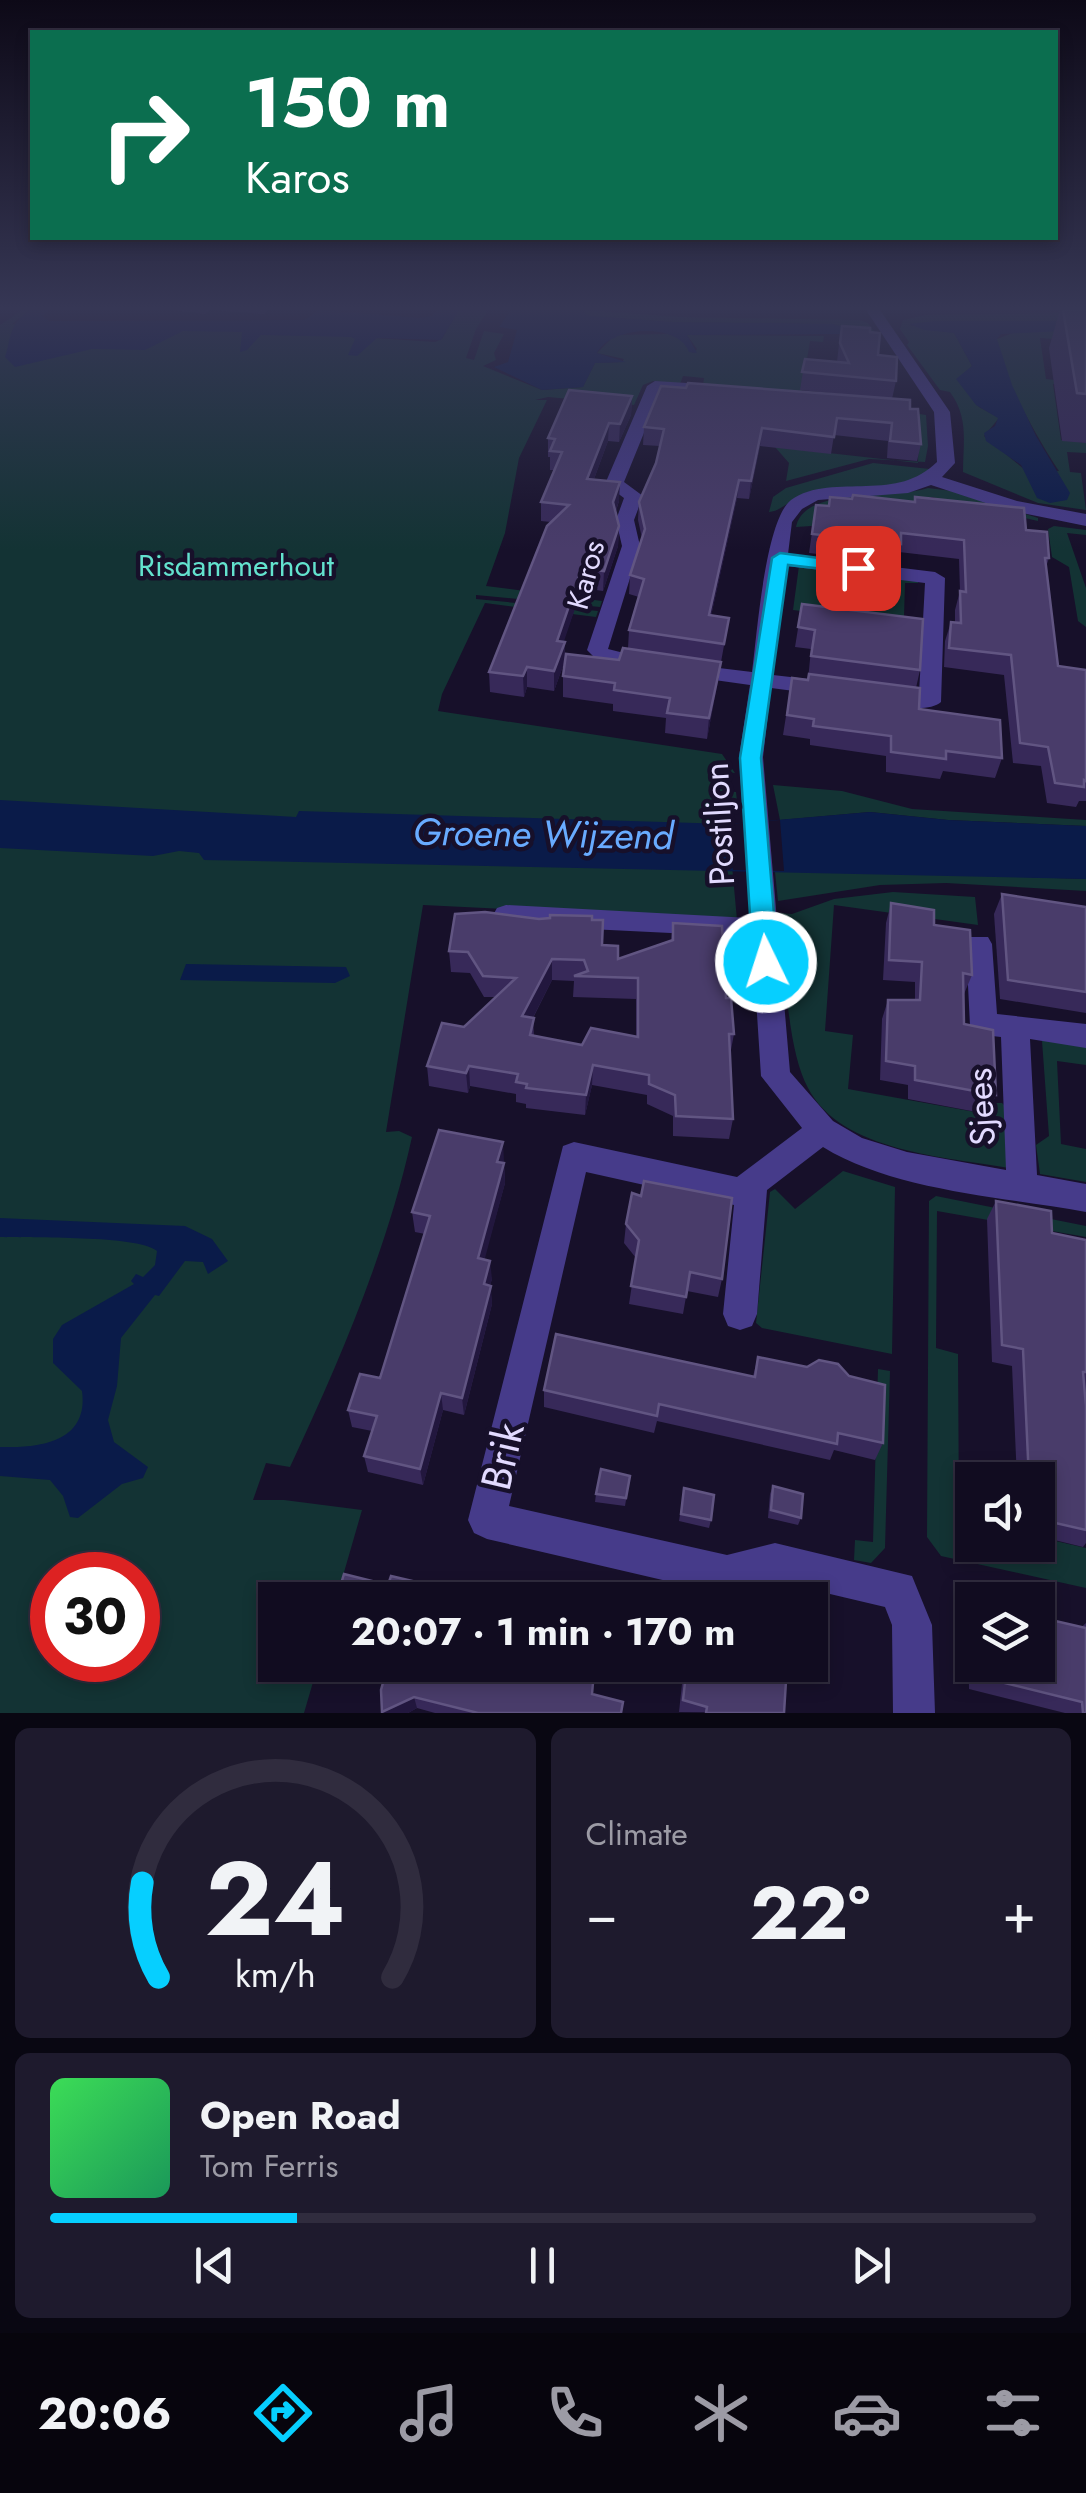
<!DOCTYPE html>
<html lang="en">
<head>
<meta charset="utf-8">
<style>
  body { margin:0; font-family:Jost,sans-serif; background:#1e1a2d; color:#f1f3f6; height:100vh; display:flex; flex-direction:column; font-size:38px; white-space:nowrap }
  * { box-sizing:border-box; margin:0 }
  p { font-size:32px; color:#9c9ba5 }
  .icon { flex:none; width:55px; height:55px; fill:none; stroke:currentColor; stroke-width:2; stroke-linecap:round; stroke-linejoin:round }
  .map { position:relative; height:1713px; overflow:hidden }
  .panel { display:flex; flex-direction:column; gap:15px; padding:15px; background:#090712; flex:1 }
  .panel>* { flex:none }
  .banner { position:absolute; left:30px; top:30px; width:1028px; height:210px; border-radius:0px; box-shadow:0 5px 15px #0003,0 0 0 2px #302c3e; background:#0b6e4f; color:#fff; overflow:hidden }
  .fabs { position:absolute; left:955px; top:1462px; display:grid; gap:20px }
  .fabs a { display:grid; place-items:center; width:100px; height:100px; border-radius:0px; background:#110c20; box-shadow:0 5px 15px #0003,0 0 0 2px #302c3e; font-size:50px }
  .speed { position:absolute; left:30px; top:1552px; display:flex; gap:20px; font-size:50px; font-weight:700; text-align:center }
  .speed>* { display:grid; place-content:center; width:130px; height:130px; border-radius:50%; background:#110c20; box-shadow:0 5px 15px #0003,0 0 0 2px #302c3e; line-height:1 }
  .speed .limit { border:15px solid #d22; background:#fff; color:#111 }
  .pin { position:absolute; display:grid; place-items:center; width:85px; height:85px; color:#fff; margin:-42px; border-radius:20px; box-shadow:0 5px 15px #0006 }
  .me { position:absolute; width:110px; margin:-55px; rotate:356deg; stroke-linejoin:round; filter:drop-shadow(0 0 8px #0008) }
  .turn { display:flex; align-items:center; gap:35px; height:210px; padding:0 50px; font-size:45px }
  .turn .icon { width:130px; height:130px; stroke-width:2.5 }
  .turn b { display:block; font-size:70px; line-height:85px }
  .big { font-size:75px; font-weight:700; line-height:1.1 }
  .panel .tile { flex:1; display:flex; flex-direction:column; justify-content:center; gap:15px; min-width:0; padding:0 35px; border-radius:15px; background:#1e1a2d }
  .panel .dial { align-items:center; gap:0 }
  .dial svg { height:260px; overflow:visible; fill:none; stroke:#302c3e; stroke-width:7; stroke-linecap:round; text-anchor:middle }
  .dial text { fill:#f1f3f6; stroke:none }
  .song { display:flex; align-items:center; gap:30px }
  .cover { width:120px; height:120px; border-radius:15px; background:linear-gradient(135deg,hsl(130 70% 55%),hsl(150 70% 35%)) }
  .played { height:10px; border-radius:5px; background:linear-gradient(90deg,#06cfff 25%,#302c3e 25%) }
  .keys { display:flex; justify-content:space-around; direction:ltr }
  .heat { display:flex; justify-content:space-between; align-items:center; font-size:55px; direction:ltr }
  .panel .tiles { flex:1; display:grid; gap:15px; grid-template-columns:1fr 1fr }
  .tile:last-child { grid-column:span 2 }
  .trip { position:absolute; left:258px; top:1582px; width:570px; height:100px; border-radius:0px; background:#110c20; box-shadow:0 5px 15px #0003,0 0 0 2px #302c3e; font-weight:700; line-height:100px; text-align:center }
  .dock { display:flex; height:160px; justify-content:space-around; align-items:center; background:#07050d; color:#9c9ba5 }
  .dock .icon { width:70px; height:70px }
  .dock .on { color:#06cfff }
  .dock b { font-size:45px; color:#f1f3f6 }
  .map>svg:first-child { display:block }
  .green { fill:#133334; fill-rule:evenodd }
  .water { fill:#0a1b49 }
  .pier { fill:#17102a }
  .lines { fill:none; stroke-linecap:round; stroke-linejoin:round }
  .street { fill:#463b8a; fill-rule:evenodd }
  .wall { fill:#372959; fill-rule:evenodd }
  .shaded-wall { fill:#22173e }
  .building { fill:#493c6a; stroke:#615582; stroke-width:2.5; fill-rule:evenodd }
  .route { fill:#06cfff; stroke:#0487a6; stroke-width:2.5 }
  .labels { text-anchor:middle; stroke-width:9; stroke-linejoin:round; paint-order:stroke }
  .far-park-label { font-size:30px; fill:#63e2ce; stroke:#17102a }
  .far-street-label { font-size:30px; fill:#e2daff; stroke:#17102a }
  .street-label { font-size:35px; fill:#e2daff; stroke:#17102a }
  .water-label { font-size:38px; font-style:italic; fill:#68abff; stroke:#17102a }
  .near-street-label { font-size:42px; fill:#e2daff; stroke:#17102a }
</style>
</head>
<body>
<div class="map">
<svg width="1086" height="1713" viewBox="0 0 1086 1713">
  <rect width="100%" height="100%" fill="#17102a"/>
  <g class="green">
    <path d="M22,310H30L12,324L179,325L435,342L442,339L459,310H488L476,329L466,358L474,360L484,331L504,334L494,353L496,360L483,366L542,390L583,387L595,363L622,362L624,359L597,353L615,335L668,334L685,341L689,351L694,353L697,349L687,335L824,336L823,342L810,341L801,395L703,386L704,378L683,376L680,384L653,381L643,385L634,405L548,397L535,400H547L519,458L505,533L486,586L602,601L600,607L476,595V599L598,611L596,617L485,603L442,694L438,711L722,754L735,773L726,772L725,791L736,792L738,810L727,811L737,920L423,905L386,1132L399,1131L412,1137C387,1251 339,1362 290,1467L266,1463L253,1500H284L362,1510L336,1600H275V1665H318L304,1713H0V325ZM52,1575H138V1660H52Z"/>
    <polygon points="582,310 680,317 859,320 868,323 881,341 842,334 841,327 833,324 672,322 589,316"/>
    <path d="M1086,313V321L909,325L954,333L972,366L957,379L979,407L999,418L984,436L1025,470L1059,471C1042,446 996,367 997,339L1015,332L1086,330V341L1040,338L1046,379L1081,383L1082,386L1053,384L1061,440L1086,443V453L1067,452L1070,472L1081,473L1086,510L1038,503L963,472C963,442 969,418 950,392L940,390L907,345L909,342L900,329L903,320L925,315Z"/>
    <polygon points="907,412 926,415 928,446 925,462 869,459 786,481 789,463 775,447 918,463 919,416"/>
    <path d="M873,463L930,469C900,497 846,483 809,492C793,496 783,511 769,512L773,497L786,488Z"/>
    <path d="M928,488L952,491L1038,518V521L932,497L913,501L830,503L826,525L796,527C804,486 891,500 928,488Z"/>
    <polygon points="1054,526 1086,530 1086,535 1067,533 1086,588 1086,627 1078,621 1069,567 1052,557 1048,529"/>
    <polygon points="799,566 854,573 853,583 889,587 890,577 918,580 918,583 905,583 904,617 908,625 793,610"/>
    <polygon points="773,785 842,791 912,809 1086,820 1086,826 948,820 870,812 780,820"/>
    <polygon points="793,870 1086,879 1086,891 946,883 880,885 778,901 775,872"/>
    <path d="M893,892L975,897L978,925L834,905L825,1031L853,1035L848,1089L986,1114L988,1103H1002L1007,1108L1009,1168C947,1157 841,1152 808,1088C786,1048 785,961 780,913L792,914L834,899Z"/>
    <polygon points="1045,1039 1086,1046 1086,1065 1057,1061 1061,1144 1086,1149 1086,1182 1040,1174 1036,1145 1049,1136 1042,1041"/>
    <polygon points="843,1171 895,1187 892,1354 762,1328 756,1323 770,1192 775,1189 795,1209"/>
    <polygon points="936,1196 1086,1226 1086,1237 937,1211 936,1348 958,1354 959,1518 972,1522 972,1545 1038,1545 1038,1537 1086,1548 1086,1588 941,1556 927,1537 929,1201"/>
    <polygon points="878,1369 890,1371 885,1548 871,1563 854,1560 855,1540 873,1542"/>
  </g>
  <g class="water">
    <path d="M30,310H50L42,316L49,321L304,320L320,310L419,318L432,316L437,310H459L441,340L377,338L357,356L348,355L355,339L351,337L261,335L247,350L240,352L242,332L183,331L145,350L92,349L15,367L5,357C12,336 8,325 30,310Z"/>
    <path d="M511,310H581L589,316L672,322L833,324L843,327L842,334L687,335L697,353L689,352C678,322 611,326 597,353L626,362L595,363L583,387L542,390L494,367L508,362L517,330L499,327Z"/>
    <polygon points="935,321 1086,321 1086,330 1001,334 997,339 1012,385 1036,436 1070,493 1067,500 1050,503 1037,498 1021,465 986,441 984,433 995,426 998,418 976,405 956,379 972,366 954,333 924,330 909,324"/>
    <polygon points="0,800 296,817 299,811 729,824 870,812 948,820 1086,826 1086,879 204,860 199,853 179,851 153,856 0,848"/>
    <polygon points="186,964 346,967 350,976 335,983 180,980"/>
    <path d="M0,1218L185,1226L212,1239L228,1261L208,1274L203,1262L185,1261L159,1296L155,1295L121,1338L117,1386L108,1420L114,1442L148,1467L143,1478L122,1484L78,1518L70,1517L63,1496L50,1480L0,1476V1447C38,1448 89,1443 82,1391L53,1363V1339L62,1325L134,1284L131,1281L136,1274L143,1277L155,1265L157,1251C138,1235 30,1238 0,1237Z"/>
  </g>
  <polygon class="pier" points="780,820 784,871 733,870 728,824"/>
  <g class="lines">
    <g class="street">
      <path d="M866,310H880L950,412L955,463L942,477L1017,501L1086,514V526L1007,510L931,485L908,493L818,500L802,509L792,522L788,554L935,572L945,578L941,702C929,713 890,708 878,697L889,690L919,694L925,583L787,566L773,675L825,681L836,688L825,695L771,688L763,757L790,1072L833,1121L862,1138L907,1152L1006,1170L1001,1037L974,1034L970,1026L966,944L970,937H988L992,944L997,1014L1086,1024V1048L1030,1039L1037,1175L1086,1184V1212C1004,1197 894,1191 823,1147L767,1190L757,1314L752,1326L740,1330L728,1326L723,1314L734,1205L586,1172L509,1506L727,1555L775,1543L912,1576L932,1625L935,1713H893L892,1625L885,1607L775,1581L727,1595L487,1539L474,1533L468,1520L563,1146L574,1142L737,1177L802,1128L761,1076L752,937L506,925L497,922L493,915L497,908L506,905L750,918L739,757L750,685L686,676L675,670L686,664L752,672C757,636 765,520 791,500C811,485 842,487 866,486C895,485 916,482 937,462L934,412Z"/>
      <polygon points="655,381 719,385 727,390 719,395 661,391 624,482 643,496 634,520 640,546 608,649 648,659 652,663 641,669 599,662 587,650 622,546 616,520 624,498 605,484 647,386"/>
    </g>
  </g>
  <g class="wall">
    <polygon points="172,310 210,310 205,314"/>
    <polygon points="212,310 268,310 264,314"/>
    <polygon points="1060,310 1086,310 1086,443 1062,441 1049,348"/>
    <polygon points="870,332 878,355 896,381 892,399 800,390 805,359 837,362 839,344"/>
    <polygon points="632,396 631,415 619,442 608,441 594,479 619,501 616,511 619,526 618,546 603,591 582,588 563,642 565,642 564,663 554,691 527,687 524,697 490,692 489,672 551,522 541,521 541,502 554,470 550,470 550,457 548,457 548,438"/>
    <polygon points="910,409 921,444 917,461 887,458 888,441 834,435 831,454 760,446 749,499 737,498 711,616 729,618 707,739 665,733 666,718 613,711 613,704 563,697 563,676 619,660 628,648 629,630 639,597 629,594 630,575 642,538 638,520 639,502 656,463 660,446 643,445 644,427"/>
    <polygon points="915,497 1026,530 1049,558 1046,567 1058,666 1086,670 1086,801 1079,801 1076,807 1047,803 1041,766 1013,763 1004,675 944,667 945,641 951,622 955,623 955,610 960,591 959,559 899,552 896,563 809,553 816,505 829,506 852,499 914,502"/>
    <polygon points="802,604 920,670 916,688 919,709 1002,758 995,778 943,771 940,779 886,772 886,756 810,745 810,739 783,735 792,678 808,680 811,649 795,647"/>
    <polygon points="1002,894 1086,907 1086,1013 1000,999 994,914"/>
    <polygon points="891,903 934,925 972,975 964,994 964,1024 996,1095 987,1114 908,1099 908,1085 880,1080 882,1019 888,1000 915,1000 915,982 883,980 886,923"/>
    <path d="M539,919L592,920L602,945L618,959L671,940L673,923L726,998L734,1034L730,1055L733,1119L729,1139L673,1136V1116L647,1104V1095L592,1085L585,1115L526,1108V1104L516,1102V1094L470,1086L468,1093L429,1086L427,1066L495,997H484L470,973L451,972L449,951ZM552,980L574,981L573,997L636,999V1036L582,1045L534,1036L533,1018Z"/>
    <polygon points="504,1163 505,1183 484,1259 492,1279 490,1285 492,1304 464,1415 443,1410 423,1485 368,1472 364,1456 372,1431 352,1427 348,1410 380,1378 425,1234 415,1232 412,1212"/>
    <polygon points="996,1201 1052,1233 1086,1240 1086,1391 1085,1391 1086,1543 1083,1547 1038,1536 1038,1480 1017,1480 1012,1366 992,1362 987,1219"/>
    <polygon points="626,1224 722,1279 718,1297 687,1291 683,1314 629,1304 636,1258 624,1243"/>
    <polygon points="758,1357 883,1443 875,1460 834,1450 830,1460 657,1421 654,1433 544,1407 544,1390 753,1376"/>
    <polygon points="630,1476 625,1506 595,1502 596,1494"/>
    <polygon points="773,1486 801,1518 798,1525 768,1518 770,1494"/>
    <polygon points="684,1488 711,1520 709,1528 679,1521"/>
    <polygon points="972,1611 972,1665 1038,1665 1086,1623 1086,1713 1065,1713 969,1689 968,1617"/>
    <polygon points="388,1665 544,1665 543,1670 592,1694 621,1713 435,1713 417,1708 408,1713 382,1713 381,1690"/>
    <polygon points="684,1665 787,1665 784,1713 679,1712"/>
  </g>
  <g class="shaded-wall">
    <polygon points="632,396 631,415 619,442 620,424"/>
    <polygon points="609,423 608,441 587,498 587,479"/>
    <polygon points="762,428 760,446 749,499 751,481"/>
    <polygon points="739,480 737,498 707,634 709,615"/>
    <polygon points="620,482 619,501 612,521 613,502"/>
    <polygon points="619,526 618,546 603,591 604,571"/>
    <polygon points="582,568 582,588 557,662 557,641"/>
    <polygon points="565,642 564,663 554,691 554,671"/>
    <polygon points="721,662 718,682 707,739 709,718"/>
    <polygon points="527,667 527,687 524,697 523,676"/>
    <polygon points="552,959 552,980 523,1037 522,1016"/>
    <polygon points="593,1065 592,1085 585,1115 586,1095"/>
    <polygon points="469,1066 470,1086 468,1093 466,1073"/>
    <polygon points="503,1142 504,1161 498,1181 497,1162"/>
    <polygon points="504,1163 505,1183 480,1277 478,1258"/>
    <polygon points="490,1261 492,1279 485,1302 484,1284"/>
    <polygon points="491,1286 492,1304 464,1415 462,1398"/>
    <polygon points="441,1393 443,1410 423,1485 420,1469"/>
    <polygon points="414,1697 417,1708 408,1713 382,1713 382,1712"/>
  </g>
  <g class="building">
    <polygon points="1063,310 1086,310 1086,394 1077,393"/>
    <polygon points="842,326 870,328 870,332 880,333 878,355 897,357 896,381 802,372 805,359 849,363 840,343"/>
    <polygon points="688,383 910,400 910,409 918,409 921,444 890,441 892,423 837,418 834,437 762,428 751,481 739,480 709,615 729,618 724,644 629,630 644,579 630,575 645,529 639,502 656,463 664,429 644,427 661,386 686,388"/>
    <polygon points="569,390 632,396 620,424 609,423 587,479 620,482 613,502 619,526 604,571 582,568 557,641 565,642 554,671 527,667 523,676 489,672 547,526 569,505 541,502 562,452 550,451 555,439 548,438"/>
    <polygon points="853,495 915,502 915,497 1024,508 1026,530 1047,532 1049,558 1045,558 1058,666 1086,670 1086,781 1084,780 1084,787 1055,783 1048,747 1020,743 1011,655 949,648 951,622 961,623 960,591 966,592 964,540 901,533 901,544 812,534 816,505 829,506 830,497 852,499"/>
    <polygon points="802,604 923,619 920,670 811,656 815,630 798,627"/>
    <polygon points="623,648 721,662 709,718 667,713 670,698 614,690 615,683 563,676 566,654 619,660"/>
    <polygon points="809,674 920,688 919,709 1000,720 1002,758 946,751 946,759 891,752 891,736 813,726 814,719 787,715 792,678 808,680"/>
    <polygon points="1002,894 1086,907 1086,992 1008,980"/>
    <polygon points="891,903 934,910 934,925 970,930 972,975 963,973 964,1024 993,1030 996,1095 915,1080 915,1066 886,1061 888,1000 920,1000 922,962 889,960"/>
    <path d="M485,912L539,919L550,918V915L592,916V920H603L602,945L618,946V959L673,940V923L722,926L726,998H731L734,1034H729L733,1119L676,1116L675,1095L649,1084V1075L593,1065L586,1095L526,1088L527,1084L516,1082L518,1074L469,1066L466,1073L427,1066L442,1023L464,1027L516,978L483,976L468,952L449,951L455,914ZM552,959L584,960L588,971L574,976L638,978V1037L591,1028L582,1045L530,1035L534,1018L522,1016Z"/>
    <polygon points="439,1130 503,1142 497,1162 504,1163 478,1258 490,1261 484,1284 491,1286 462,1398 441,1393 420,1469 364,1456 377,1416 348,1410 360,1374 380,1378 430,1216 412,1212"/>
    <polygon points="644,1181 732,1198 722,1279 690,1272 686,1297 631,1286 639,1240 626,1224 632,1193 641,1196"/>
    <polygon points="996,1201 1051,1211 1052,1233 1086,1240 1086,1372 1083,1372 1086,1406 1086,1530 1038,1519 1038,1480 1029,1480 1023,1349 1002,1345"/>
    <polygon points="556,1334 755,1377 758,1357 807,1367 819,1360 838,1364 849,1376 885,1385 883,1443 838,1433 837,1444 659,1404 657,1416 544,1390"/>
    <polygon points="601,1469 630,1476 626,1498 596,1494"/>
    <polygon points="773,1486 803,1494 801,1518 771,1510"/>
    <polygon points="684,1488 714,1495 711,1520 681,1514"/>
    <polygon points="344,1574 388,1585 391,1576 442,1588 439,1598 447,1600 336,1600"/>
    <polygon points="1038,1617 1086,1628 1086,1713 1083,1713 1082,1702 980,1677 980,1665 1038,1665"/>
    <polygon points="388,1665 542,1665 541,1670 593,1683 592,1694 623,1702 621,1713 478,1713 414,1697 382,1712 381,1690"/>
    <polygon points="687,1665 787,1665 784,1713 706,1713 707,1707 683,1700"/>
  </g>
  <linearGradient id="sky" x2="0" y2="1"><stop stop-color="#0d0917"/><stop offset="0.56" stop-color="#363755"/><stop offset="1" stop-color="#363755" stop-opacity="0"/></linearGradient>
  <rect width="1086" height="550" fill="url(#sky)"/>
  <polygon class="route" points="780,553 858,563 867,568 858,573 788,565 761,758 778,962 774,969 757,969 753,962 740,758 772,558"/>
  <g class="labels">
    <g class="far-park-label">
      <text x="236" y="576">Risdammerhout</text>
    </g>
    <g class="far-street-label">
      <text transform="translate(586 575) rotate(-75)" y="10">Karos</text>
    </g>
    <g class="street-label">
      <text transform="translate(719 824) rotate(-93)" y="12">Postiljon</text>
      <text transform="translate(981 1107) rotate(-93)" y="12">Sjees</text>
    </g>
    <g class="water-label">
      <text transform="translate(543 834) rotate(1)" y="13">Groene Wijzend</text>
    </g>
    <g class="near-street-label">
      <text transform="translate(502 1456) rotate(-77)" y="15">Brik</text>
    </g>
  </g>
</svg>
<div class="fabs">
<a><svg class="icon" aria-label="sound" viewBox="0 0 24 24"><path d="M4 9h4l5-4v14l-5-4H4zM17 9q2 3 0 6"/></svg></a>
<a><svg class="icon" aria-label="layers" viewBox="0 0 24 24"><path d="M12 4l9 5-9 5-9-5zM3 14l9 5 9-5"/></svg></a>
</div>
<div class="speed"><div class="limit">30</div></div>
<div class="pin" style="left:858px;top:568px;background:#d93025"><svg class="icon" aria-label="arrive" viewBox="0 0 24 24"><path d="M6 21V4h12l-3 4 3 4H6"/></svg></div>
<svg class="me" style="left:766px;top:962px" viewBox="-20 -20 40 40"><circle r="17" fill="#06cfff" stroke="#fff" stroke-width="3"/><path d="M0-11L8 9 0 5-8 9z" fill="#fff"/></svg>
<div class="trip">20:07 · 1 min · 170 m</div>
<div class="banner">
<div class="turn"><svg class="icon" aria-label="right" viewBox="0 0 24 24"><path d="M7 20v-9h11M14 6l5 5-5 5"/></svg><div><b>150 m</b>Karos</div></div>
</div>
</div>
<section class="panel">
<div class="tiles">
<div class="tile dial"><svg viewBox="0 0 100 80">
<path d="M14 69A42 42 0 1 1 86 69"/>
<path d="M14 69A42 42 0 0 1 9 40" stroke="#06cfff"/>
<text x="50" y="56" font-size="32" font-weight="700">24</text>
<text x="50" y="72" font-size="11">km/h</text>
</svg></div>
<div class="tile"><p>Climate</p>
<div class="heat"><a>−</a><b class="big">22°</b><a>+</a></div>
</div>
<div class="tile">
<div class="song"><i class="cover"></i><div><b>Open Road</b><p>Tom Ferris</p></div></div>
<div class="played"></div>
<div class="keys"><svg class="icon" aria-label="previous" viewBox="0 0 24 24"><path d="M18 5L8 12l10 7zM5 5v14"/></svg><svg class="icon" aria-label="pause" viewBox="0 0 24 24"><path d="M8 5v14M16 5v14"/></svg><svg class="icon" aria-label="next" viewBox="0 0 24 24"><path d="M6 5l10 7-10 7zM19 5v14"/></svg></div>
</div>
</div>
</section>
<nav class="dock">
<b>20:06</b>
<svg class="icon on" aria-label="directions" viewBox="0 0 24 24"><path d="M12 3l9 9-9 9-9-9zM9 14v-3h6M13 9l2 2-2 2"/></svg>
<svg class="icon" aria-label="music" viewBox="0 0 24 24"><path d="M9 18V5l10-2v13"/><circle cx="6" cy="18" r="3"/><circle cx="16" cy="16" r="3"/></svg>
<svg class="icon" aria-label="phone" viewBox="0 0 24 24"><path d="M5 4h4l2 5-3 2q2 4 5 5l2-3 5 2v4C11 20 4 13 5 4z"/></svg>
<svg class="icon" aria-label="climate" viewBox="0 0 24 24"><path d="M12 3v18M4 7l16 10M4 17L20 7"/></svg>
<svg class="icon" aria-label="car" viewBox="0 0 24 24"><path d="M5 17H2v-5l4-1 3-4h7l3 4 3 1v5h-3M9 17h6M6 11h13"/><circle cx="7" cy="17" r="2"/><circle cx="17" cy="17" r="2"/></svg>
<svg class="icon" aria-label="filters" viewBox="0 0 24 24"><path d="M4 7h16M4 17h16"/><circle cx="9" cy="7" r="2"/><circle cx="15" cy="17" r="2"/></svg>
</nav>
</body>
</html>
